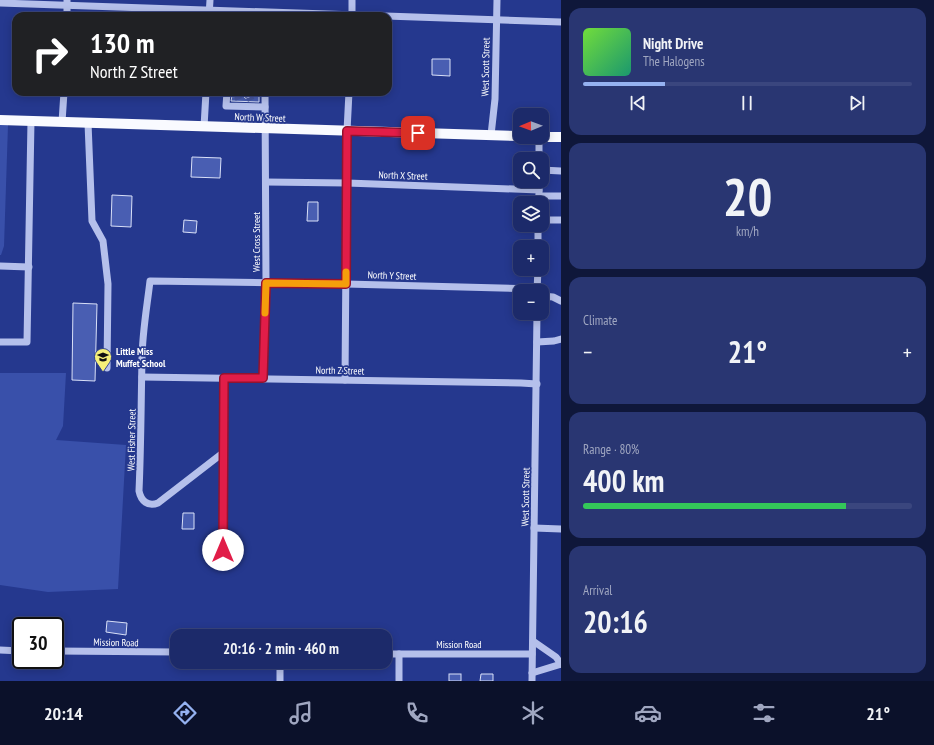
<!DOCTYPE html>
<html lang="en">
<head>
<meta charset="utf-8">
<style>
  body { margin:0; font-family:"PT Sans Narrow",sans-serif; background:#293672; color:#f1f3f6; height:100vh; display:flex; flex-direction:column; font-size:15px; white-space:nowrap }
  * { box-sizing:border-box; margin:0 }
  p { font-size:13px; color:#a0a7c1 }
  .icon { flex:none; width:22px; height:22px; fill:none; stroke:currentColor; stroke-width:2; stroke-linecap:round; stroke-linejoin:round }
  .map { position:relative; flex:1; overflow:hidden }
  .panel { display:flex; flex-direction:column; gap:8px; padding:8px; background:#0f173a; width:373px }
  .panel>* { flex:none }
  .top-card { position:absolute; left:12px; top:12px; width:380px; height:84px; border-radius:12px; box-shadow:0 2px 10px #0003,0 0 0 1px #3a467e; background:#202124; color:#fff; overflow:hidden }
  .needle { width:26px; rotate:269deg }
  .tools { position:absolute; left:513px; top:108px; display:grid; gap:8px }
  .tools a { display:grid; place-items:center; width:36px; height:36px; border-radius:8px; background:#1c2a6a; box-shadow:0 2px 10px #0003,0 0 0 1px #3a467e; font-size:20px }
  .speed { position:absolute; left:12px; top:617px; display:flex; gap:8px; font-size:20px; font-weight:700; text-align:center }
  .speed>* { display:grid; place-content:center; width:52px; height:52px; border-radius:50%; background:#1c2a6a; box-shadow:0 2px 10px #0003,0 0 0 1px #3a467e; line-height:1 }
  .speed .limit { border:2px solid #111; border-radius:6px; background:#fff; color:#111 }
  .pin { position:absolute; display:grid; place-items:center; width:34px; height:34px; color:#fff; margin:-17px; border-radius:8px; box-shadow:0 2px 6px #0006 }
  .me { position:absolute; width:44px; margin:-22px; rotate:0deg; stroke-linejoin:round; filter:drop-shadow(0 0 3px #0008) }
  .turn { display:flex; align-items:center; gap:14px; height:84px; padding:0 12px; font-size:18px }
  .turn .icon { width:52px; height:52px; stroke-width:2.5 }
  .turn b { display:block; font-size:28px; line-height:34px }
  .big { font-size:30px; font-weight:700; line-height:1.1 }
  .panel .tile { flex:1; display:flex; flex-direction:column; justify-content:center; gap:6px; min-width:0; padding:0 14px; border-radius:12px; background:#293672 }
  .panel .dial { align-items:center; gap:0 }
  .dial b { font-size:52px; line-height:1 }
  .song { display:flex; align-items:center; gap:12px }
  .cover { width:48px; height:48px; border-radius:6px; background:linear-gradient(135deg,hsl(100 70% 55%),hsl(160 70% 35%)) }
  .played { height:4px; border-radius:2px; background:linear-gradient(90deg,#95b2f1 25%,#3a467e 25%) }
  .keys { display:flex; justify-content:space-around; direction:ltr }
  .heat { display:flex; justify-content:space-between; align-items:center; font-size:22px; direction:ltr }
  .charge { height:6px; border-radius:3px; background:linear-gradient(90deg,#34c759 80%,#3a467e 0) }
  .trip { position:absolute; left:170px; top:629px; width:222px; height:40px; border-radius:12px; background:#1c2a6a; box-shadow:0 2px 10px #0003,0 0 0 1px #3a467e; font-weight:700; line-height:40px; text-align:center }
  .dock { display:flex; height:64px; justify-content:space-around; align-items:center; background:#0b112a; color:#a0a7c1 }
  .dock .icon { width:28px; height:28px }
  .dock .on { color:#95b2f1 }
  .dock b { font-size:18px; color:#f1f3f6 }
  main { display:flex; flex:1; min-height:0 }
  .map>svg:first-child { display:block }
  .green { fill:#3950aa }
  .building { fill:#495eb2; stroke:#d9e0f8 }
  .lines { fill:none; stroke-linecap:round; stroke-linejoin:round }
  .minor-tunnel { stroke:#46569f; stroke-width:7; stroke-dasharray:7 3.5; stroke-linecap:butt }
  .minor { stroke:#b5c0eb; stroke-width:7 }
  .major { stroke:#f9faff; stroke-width:10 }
  .route-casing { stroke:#92132f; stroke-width:10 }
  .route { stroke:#e11d48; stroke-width:7 }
  .slow { stroke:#f59e0b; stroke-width:7 }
  .labels { text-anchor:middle; stroke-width:3.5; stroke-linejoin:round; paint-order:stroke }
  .street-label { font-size:10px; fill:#fff; stroke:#25388e }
  .poi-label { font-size:10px; font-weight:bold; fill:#fff; stroke:#25388e; text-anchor:start }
</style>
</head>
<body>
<main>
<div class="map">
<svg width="561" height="681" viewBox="0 0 561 681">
  <rect width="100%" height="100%" fill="#25388e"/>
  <g class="green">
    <polygon points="0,124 8,125 4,246 1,255 0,255"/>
    <polygon points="0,373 66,373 63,426 56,440 126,445 118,589 48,592 0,585"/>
  </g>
  <g class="building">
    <polygon points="432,59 450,59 450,76 432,75"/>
    <polygon points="241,93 242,94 245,98 248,99 252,97 253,94 259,94 259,102 231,101 232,96 237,98 240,96"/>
    <polygon points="192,157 221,158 220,178 191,177"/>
    <polygon points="112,195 132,196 131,227 111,226"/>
    <polygon points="308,202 318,202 318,221 307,221"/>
    <polygon points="184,220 197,221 196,233 183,232"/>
    <polygon points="73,303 97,304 95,381 72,380"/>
    <polygon points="183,513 194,513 194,529 182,529"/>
    <polygon points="107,621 127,623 126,635 106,632"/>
    <rect x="449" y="674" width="12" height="7"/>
    <polygon points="481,674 493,674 493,681 480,681"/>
  </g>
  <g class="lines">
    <g class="minor-tunnel">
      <polyline points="236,93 240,102"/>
      <polyline points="248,94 252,102"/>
    </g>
    <g class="minor">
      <polyline points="0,3 561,22"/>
      <polyline points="67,16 67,0"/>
      <polyline points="209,16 210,0"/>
      <polyline points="352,16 352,0"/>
      <polyline points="227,92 226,106 265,107"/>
      <polyline points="235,92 236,93"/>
      <polyline points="247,92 248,94"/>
      <polyline points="62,122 64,92"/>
      <polyline points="88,123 92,221 103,241 108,284 107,368"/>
      <polyline points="204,127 206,92"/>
      <polyline points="491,135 495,99 497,0"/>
      <polyline points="539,137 539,159"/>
      <polyline points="542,170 561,171"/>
      <polyline points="266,182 347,183 539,190"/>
      <polyline points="539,196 561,196"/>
      <polyline points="539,203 539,181"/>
      <polyline points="542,220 561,220"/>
      <polyline points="538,247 538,225"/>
      <polyline points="0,266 29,267"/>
      <polyline points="537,291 538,269"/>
      <polyline points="542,296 553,297 561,301"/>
      <polyline points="0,342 27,342 31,121"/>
      <polyline points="537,342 554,341 561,339"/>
      <polyline points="142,377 521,383 537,384"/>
      <polyline points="263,378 266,283 265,92"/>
      <polyline points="345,380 347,131 349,92"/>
      <path d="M224,452L158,503C148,507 141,501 139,491C141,447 141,404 142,360C142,334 147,307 150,281L346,284L537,289"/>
      <polyline points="534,528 561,529"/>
      <polyline points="223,550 224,378"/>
      <polyline points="533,641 556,657 561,664"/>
      <polyline points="0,650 21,651"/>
      <polyline points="55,651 177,652"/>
      <polyline points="385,654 532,654"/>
      <polyline points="399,654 399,681"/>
      <polyline points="532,673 561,664"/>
      <polyline points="280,681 280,662"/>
      <polyline points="532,681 537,313"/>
    </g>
    <g class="major">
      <polyline points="0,120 520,136"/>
      <polyline points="542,137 561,137"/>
    </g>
  </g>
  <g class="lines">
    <defs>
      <polyline id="route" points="223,550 224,378 263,378 266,283 346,284 347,131 418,133"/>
    </defs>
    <use href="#route" class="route-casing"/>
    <use href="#route" class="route"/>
    <polyline class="slow" points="265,313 266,283 346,284 346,272"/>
  </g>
  <defs>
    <symbol id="school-pin" viewBox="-11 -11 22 30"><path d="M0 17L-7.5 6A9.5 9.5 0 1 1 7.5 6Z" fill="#f5f079" stroke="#25388e"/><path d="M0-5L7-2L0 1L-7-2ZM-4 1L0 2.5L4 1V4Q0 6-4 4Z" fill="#111"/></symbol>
  </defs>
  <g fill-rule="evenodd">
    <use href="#school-pin" x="93" y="347" width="20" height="27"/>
  </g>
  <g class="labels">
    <g class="street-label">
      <text transform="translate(485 67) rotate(-89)" y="4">West Scott Street</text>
      <text transform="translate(260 117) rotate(2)" y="4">North W Street</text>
      <text transform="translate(403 175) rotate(2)" y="4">North X Street</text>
      <text transform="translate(256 242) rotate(-90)" y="4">West Cross Street</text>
      <text transform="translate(392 275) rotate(2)" y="4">North Y Street</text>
      <text transform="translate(340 370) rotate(1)" y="4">North Z Street</text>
      <text transform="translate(131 440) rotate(-89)" y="4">West Fisher Street</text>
      <text transform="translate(525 497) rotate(-89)" y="4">West Scott Street</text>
      <text transform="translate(116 642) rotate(1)" y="4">Mission Road</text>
      <text x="459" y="648">Mission Road</text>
    </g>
    <g class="poi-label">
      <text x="116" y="355">Little Miss<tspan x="116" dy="12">Muffet School</tspan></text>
    </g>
  </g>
</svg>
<div class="tools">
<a><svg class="needle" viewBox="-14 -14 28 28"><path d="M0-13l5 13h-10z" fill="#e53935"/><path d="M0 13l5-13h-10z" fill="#a0a7c1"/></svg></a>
<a><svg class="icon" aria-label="search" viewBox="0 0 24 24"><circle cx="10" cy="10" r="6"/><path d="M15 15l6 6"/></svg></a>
<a><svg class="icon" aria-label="layers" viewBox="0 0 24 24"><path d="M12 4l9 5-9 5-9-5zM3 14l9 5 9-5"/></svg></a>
<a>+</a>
<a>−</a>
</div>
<div class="speed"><div class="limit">30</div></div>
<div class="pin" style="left:418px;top:133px;background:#d93025"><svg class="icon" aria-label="arrive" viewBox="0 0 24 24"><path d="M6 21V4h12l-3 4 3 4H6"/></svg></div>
<svg class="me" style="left:223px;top:550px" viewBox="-20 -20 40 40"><circle r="19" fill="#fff"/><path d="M0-13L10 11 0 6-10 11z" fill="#e11d48"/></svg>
<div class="trip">20:16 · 2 min · 460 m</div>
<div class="top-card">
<div class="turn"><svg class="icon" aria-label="right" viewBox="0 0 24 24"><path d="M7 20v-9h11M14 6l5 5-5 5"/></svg><div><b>130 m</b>North Z Street</div></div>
</div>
</div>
<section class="panel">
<div class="tile">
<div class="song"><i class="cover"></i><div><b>Night Drive</b><p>The Halogens</p></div></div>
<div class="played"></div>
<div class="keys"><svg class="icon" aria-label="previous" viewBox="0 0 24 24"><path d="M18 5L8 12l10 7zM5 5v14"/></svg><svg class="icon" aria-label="pause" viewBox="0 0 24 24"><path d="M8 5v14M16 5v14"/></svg><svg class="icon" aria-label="next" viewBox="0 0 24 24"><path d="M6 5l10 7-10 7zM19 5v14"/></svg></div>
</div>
<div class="tile dial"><b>20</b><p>km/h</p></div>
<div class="tile"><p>Climate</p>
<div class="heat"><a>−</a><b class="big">21°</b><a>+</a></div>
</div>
<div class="tile"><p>Range · 80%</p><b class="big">400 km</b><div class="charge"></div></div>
<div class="tile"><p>Arrival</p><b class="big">20:16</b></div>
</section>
</main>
<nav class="dock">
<b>20:14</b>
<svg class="icon on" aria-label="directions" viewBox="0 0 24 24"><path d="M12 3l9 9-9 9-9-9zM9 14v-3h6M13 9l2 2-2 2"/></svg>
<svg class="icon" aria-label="music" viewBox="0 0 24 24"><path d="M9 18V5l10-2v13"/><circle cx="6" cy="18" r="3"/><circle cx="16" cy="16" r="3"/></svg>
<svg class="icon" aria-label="phone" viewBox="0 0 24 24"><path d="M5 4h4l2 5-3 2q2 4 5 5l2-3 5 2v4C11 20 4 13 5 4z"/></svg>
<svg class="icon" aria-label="climate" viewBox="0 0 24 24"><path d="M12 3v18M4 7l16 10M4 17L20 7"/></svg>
<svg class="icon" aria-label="car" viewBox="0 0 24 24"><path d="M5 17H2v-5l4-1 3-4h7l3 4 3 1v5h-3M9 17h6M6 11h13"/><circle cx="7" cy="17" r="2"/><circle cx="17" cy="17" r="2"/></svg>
<svg class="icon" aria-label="filters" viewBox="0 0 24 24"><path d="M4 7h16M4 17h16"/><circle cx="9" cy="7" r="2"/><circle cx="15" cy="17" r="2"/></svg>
<b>21°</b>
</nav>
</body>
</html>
